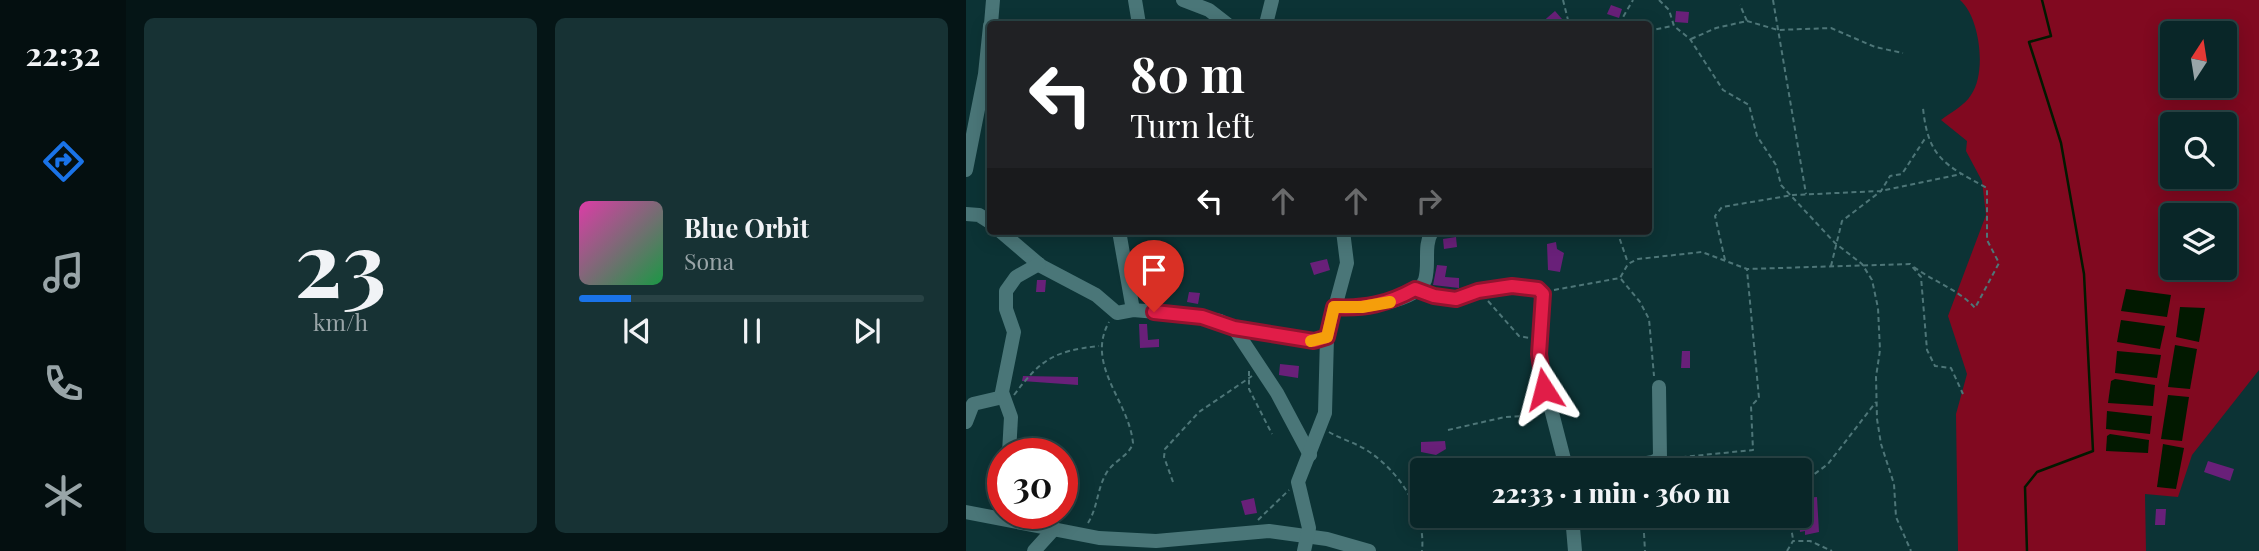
<!DOCTYPE html>
<html lang="en">
<head>
<meta charset="utf-8">
<style>
  body { margin:0; font-family:"Playfair Display",serif; background:#173234; color:#f1f3f6; height:100vh; display:flex; flex-direction:column; font-size:26px; white-space:nowrap }
  * { box-sizing:border-box; margin:0 }
  p { font-size:23px; color:#99a5a8 }
  .icon { flex:none; width:38px; height:38px; fill:none; stroke:currentColor; stroke-width:2; stroke-linecap:round; stroke-linejoin:round }
  .map { position:relative; flex:1; overflow:hidden }
  .panel { display:flex; flex-direction:column; gap:18px; padding:18px; background:#051516; width:840px }
  .panel>* { flex:none }
  .guide { position:absolute; left:21px; top:21px; width:665px; height:214px; border-radius:7px; box-shadow:0 4px 18px #0003,0 0 0 2px #294345; background:#202124; color:#fff; overflow:hidden }
  .needle { width:46px; rotate:12deg }
  .tools { position:absolute; left:1194px; top:21px; display:grid; gap:14px }
  .tools a { display:grid; place-items:center; width:77px; height:77px; border-radius:7px; background:#092628; box-shadow:0 4px 18px #0003,0 0 0 2px #294345; font-size:35px }
  .speed { position:absolute; left:21px; top:438px; display:flex; gap:14px; font-size:35px; font-weight:700; text-align:center }
  .speed>* { display:grid; place-content:center; width:91px; height:91px; border-radius:50%; background:#092628; box-shadow:0 4px 18px #0003,0 0 0 2px #294345; line-height:1 }
  .speed .limit { border:10px solid #d22; background:#fff; color:#111 }
  .pin { position:absolute; display:grid; place-items:center; width:60px; height:60px; color:#fff; margin:-72px -30px; border-radius:50% 50% 50% 0; rotate:-45deg; box-shadow:0 0 7px #0007 }
  .pin .icon { rotate:45deg }
  .me { position:absolute; width:77px; margin:-38px; rotate:351deg; stroke-linejoin:round; filter:drop-shadow(0 0 5px #0008) }
  .turn { display:flex; align-items:center; gap:24px; height:147px; padding:0 28px; font-size:32px }
  .turn .icon { width:91px; height:91px; stroke-width:2.5 }
  .turn b { display:block; font-size:49px; line-height:60px }
  .lanes { display:flex; align-items:center; height:66px; padding:0 28px; background:#0003; justify-content:center; gap:35px; direction:ltr }
  .lanes .off { opacity:.35 }
  .panel .tile { flex:1; display:flex; flex-direction:column; justify-content:center; gap:10px; min-width:0; padding:0 24px; border-radius:10px; background:#173234 }
  .panel .dial { align-items:center; gap:0 }
  .dial b { font-size:91px; line-height:1 }
  .song { display:flex; align-items:center; gap:21px }
  .cover { width:84px; height:84px; border-radius:10px; background:linear-gradient(135deg,hsl(320 70% 55%),hsl(140 70% 35%)) }
  .played { height:7px; border-radius:4px; background:linear-gradient(90deg,#1a73e8 15%,#294345 15%) }
  .keys { display:flex; justify-content:space-around; direction:ltr }
  .panel .tiles { flex:1; display:grid; gap:18px; grid-template-columns:repeat(2,1fr) }
  .trip { position:absolute; left:444px; top:458px; width:402px; height:70px; border-radius:7px; background:#092628; box-shadow:0 4px 18px #0003,0 0 0 2px #294345; font-weight:800; line-height:70px; text-align:center }
  main { display:flex; flex:1; min-height:0 }
  .menu { display:flex; flex-direction:column; width:126px; justify-content:space-around; align-items:center; background:#040f10; color:#99a5a8 }
  .menu .icon { width:49px; height:49px }
  .menu .selected { color:#1a73e8 }
  .menu b { font-size:32px; color:#f1f3f6 }
  .map>svg:first-child { display:block }
  .green { fill:#810920; fill-rule:evenodd }
  .water { fill:#021900 }
  .lines { fill:none; stroke-linecap:round; stroke-linejoin:round }
  .stream { stroke:#021900; stroke-width:2.5 }
  .building { fill:#692079 }
  .path { stroke:#4e7678; stroke-width:2; stroke-dasharray:5 3.5; stroke-linecap:butt }
  .minor { stroke:#4a7678; stroke-width:14 }
  .route-casing { stroke:#92132f; stroke-width:18 }
  .route { stroke:#e11d48; stroke-width:12 }
  .slow { stroke:#f59e0b; stroke-width:12 }
</style>
</head>
<body>
<main>
<nav class="menu">
<b>22:32</b>
<svg class="icon selected" aria-label="directions" viewBox="0 0 24 24"><path d="M12 3l9 9-9 9-9-9zM9 14v-3h6M13 9l2 2-2 2"/></svg>
<svg class="icon" aria-label="music" viewBox="0 0 24 24"><path d="M9 18V5l10-2v13"/><circle cx="6" cy="18" r="3"/><circle cx="16" cy="16" r="3"/></svg>
<svg class="icon" aria-label="phone" viewBox="0 0 24 24"><path d="M5 4h4l2 5-3 2q2 4 5 5l2-3 5 2v4C11 20 4 13 5 4z"/></svg>
<svg class="icon" aria-label="climate" viewBox="0 0 24 24"><path d="M12 3v18M4 7l16 10M4 17L20 7"/></svg>
</nav>
<section class="panel">
<div class="tiles">
<div class="tile dial"><b>23</b><p>km/h</p></div>
<div class="tile">
<div class="song"><i class="cover"></i><div><b>Blue Orbit</b><p>Sona</p></div></div>
<div class="played"></div>
<div class="keys"><svg class="icon" aria-label="previous" viewBox="0 0 24 24"><path d="M18 5L8 12l10 7zM5 5v14"/></svg><svg class="icon" aria-label="pause" viewBox="0 0 24 24"><path d="M8 5v14M16 5v14"/></svg><svg class="icon" aria-label="next" viewBox="0 0 24 24"><path d="M6 5l10 7-10 7zM19 5v14"/></svg></div>
</div>
</div>
</section>
<div class="map">
<svg width="1293" height="551" viewBox="0 0 1293 551">
  <rect width="100%" height="100%" fill="#0c3335"/>
  <path class="green" d="M994,0H1293V370L1226,455L1212,497L1179,494L1180,551H992L990,414L1001,374L982,316L1020,215L1016,181L1000,151L1001,141L975,120C984,113 999,105 1005,95C1021,73 1014,17 994,0ZM1206,33H1258V86H1206ZM1206,124H1258V177H1206ZM1206,215H1258V268H1206Z"/>
  <g class="water">
    <polygon points="1160,289 1205,295 1201,317 1155,311"/>
    <polygon points="1214,307 1239,308 1233,342 1210,337"/>
    <polygon points="1155,320 1199,326 1194,349 1151,342"/>
    <polygon points="1209,345 1231,349 1224,389 1202,387"/>
    <polygon points="1151,351 1195,355 1191,378 1149,373"/>
    <polygon points="1149,379 1189,385 1187,406 1142,403 1145,381"/>
    <polygon points="1202,395 1223,397 1216,441 1195,439"/>
    <polygon points="1141,411 1186,416 1184,434 1140,429"/>
    <polygon points="1144,434 1183,440 1182,453 1140,451 1141,436"/>
    <polygon points="1197,444 1218,448 1210,489 1191,487"/>
  </g>
  <g class="lines">
    <polyline class="stream" points="1061,551 1059,487 1071,472 1127,451 1118,274 1095,143 1063,42 1085,36 1076,0"/>
  </g>
  <g class="building">
    <polygon points="645,5 656,9 653,18 641,14"/>
    <polygon points="589,11 596,19 590,24 574,24"/>
    <polygon points="710,11 723,12 722,23 709,22"/>
    <polygon points="490,237 491,247 478,249 477,239"/>
    <polygon points="590,242 591,249 598,253 594,272 582,270 581,244"/>
    <polygon points="361,259 364,270 348,275 344,263"/>
    <polygon points="471,265 481,266 479,277 493,278 493,288 467,285"/>
    <polygon points="71,280 80,280 79,292 70,292"/>
    <polygon points="223,292 234,293 232,304 221,302"/>
    <polygon points="173,324 181,324 182,340 193,339 193,347 174,348"/>
    <polygon points="716,351 724,351 724,368 715,368"/>
    <polygon points="314,364 333,366 332,378 313,375"/>
    <polygon points="57,376 112,377 112,385 56,381"/>
    <polygon points="479,441 480,449 470,455 455,452 455,442"/>
    <polygon points="1242,461 1268,469 1264,481 1238,472"/>
    <polygon points="851,497 853,532 839,535 839,531 834,532 833,521 840,521 837,498"/>
    <polygon points="288,498 291,513 279,515 275,501"/>
    <polygon points="1190,509 1200,509 1199,525 1189,525"/>
  </g>
  <g class="lines">
    <g class="path">
      <polyline points="597,0 603,24"/>
      <polyline points="693,0 703,10 708,26 724,39 757,90 783,105 791,136 810,165 815,185 869,243 896,264 906,280 912,308 914,350 910,377 911,419 915,444 928,484 930,517 945,551"/>
      <polyline points="807,0 840,194"/>
      <polyline points="781,21 812,30 865,28 909,47 937,53"/>
      <polyline points="653,24 667,0"/>
      <polyline points="682,31 706,26"/>
      <polyline points="725,39 750,28 781,21 774,5"/>
      <polyline points="651,231 662,263"/>
      <polyline points="759,260 749,216 756,207 827,195 915,191 995,174"/>
      <polyline points="865,266 876,221 915,191 924,176 936,174 960,137"/>
      <path d="M948,267C968,282 992,289 1009,308L1033,263L1021,240V188C979,165 962,158 957,108"/>
      <polyline points="655,279 674,302 683,319 688,376"/>
      <polyline points="588,290 654,278 662,264 672,259 736,252 781,269 944,264 955,277 961,350 969,366 985,368 997,394"/>
      <polyline points="522,301 553,336 563,338"/>
      <polyline points="283,371 283,389 306,434"/>
      <path d="M48,395C75,359 88,351 133,346"/>
      <polyline points="560,415 571,400"/>
      <polyline points="482,430 539,417 573,415"/>
      <path d="M363,432C375,439 390,443 402,451C434,472 460,512 456,551"/>
      <polyline points="707,458 787,450 785,406 793,398 781,270"/>
      <polyline points="207,482 198,457 199,449 233,412 286,376"/>
      <polyline points="835,484 862,464 910,402"/>
      <polyline points="677,516 679,551"/>
      <polyline points="823,516 827,539"/>
      <polyline points="292,520 323,490"/>
      <path d="M122,523C132,507 131,488 141,472C149,460 163,456 167,443C163,401 119,365 143,322"/>
      <polyline points="821,551 827,541 844,541 866,551"/>
    </g>
    <g class="minor">
      <polyline points="169,0 173,24"/>
      <polyline points="217,0 243,10 261,24"/>
      <polyline points="25,24 27,0"/>
      <polyline points="300,24 306,0"/>
      <polyline points="0,170 19,74 24,26"/>
      <polyline points="0,214 13,215 24,222"/>
      <polyline points="34,231 75,266 130,295 151,313 167,310 215,314 254,321 268,328 311,393 344,455"/>
      <polyline points="153,231 167,310"/>
      <polyline points="453,289 468,296 490,299 512,291 546,286 577,292 574,366 601,471"/>
      <path d="M368,307C390,308 450,304 459,280C464,263 457,247 466,231"/>
      <polyline points="268,328 343,341 361,337"/>
      <polyline points="0,422 7,404 37,397"/>
      <polyline points="43,453 45,417 36,392 48,332 40,309 40,291 50,277 73,264"/>
      <polyline points="635,471 687,462 694,458 693,387"/>
      <polyline points="0,512 133,538 190,541 303,531 361,539 403,551"/>
      <polyline points="606,516 609,551"/>
      <polyline points="68,551 87,530"/>
      <polyline points="338,551 343,528 332,482 359,413 361,337 381,263 377,231"/>
    </g>
  </g>
  <g class="lines">
    <defs>
      <path id="route" d="M188,312L236,317L268,328L348,341L361,337L368,307C398,309 422,304 449,289L468,296L490,299L512,291L546,286L572,289L577,294L573,354L578,389"/>
    </defs>
    <use href="#route" class="route-casing"/>
    <use href="#route" class="route"/>
    <polyline class="slow" points="345,341 361,337 368,307 396,307 424,302"/>
  </g>
</svg>
<div class="tools">
<a><svg class="needle" viewBox="-14 -14 28 28"><path d="M0-13l5 13h-10z" fill="#e53935"/><path d="M0 13l5-13h-10z" fill="#99a5a8"/></svg></a>
<a><svg class="icon" aria-label="search" viewBox="0 0 24 24"><circle cx="10" cy="10" r="6"/><path d="M15 15l6 6"/></svg></a>
<a><svg class="icon" aria-label="layers" viewBox="0 0 24 24"><path d="M12 4l9 5-9 5-9-5zM3 14l9 5 9-5"/></svg></a>
</div>
<div class="speed"><div class="limit">30</div></div>
<div class="pin" style="left:188px;top:312px;background:#d93025"><svg class="icon" aria-label="arrive" viewBox="0 0 24 24"><path d="M6 21V4h12l-3 4 3 4H6"/></svg></div>
<svg class="me" style="left:578px;top:389px" viewBox="-20 -20 40 40"><path d="M0-17L14 15 0 8-14 15z" fill="#e11d48" stroke="#fff" stroke-width="4"/></svg>
<div class="trip">22:33 · 1 min · 360 m</div>
<div class="guide">
<div class="turn"><svg class="icon" aria-label="left" viewBox="0 0 24 24"><path d="M17 20v-9H6M10 6l-5 5 5 5"/></svg><div><b>80 m</b>Turn left</div></div>
<div class="lanes"><svg class="icon" aria-label="left" viewBox="0 0 24 24"><path d="M17 20v-9H6M10 6l-5 5 5 5"/></svg><svg class="icon off" aria-label="ahead" viewBox="0 0 24 24"><path d="M12 20V5M6 11l6-6 6 6"/></svg><svg class="icon off" aria-label="ahead" viewBox="0 0 24 24"><path d="M12 20V5M6 11l6-6 6 6"/></svg><svg class="icon off" aria-label="right" viewBox="0 0 24 24"><path d="M7 20v-9h11M14 6l5 5-5 5"/></svg></div>
</div>
</div>
</main>
</body>
</html>
